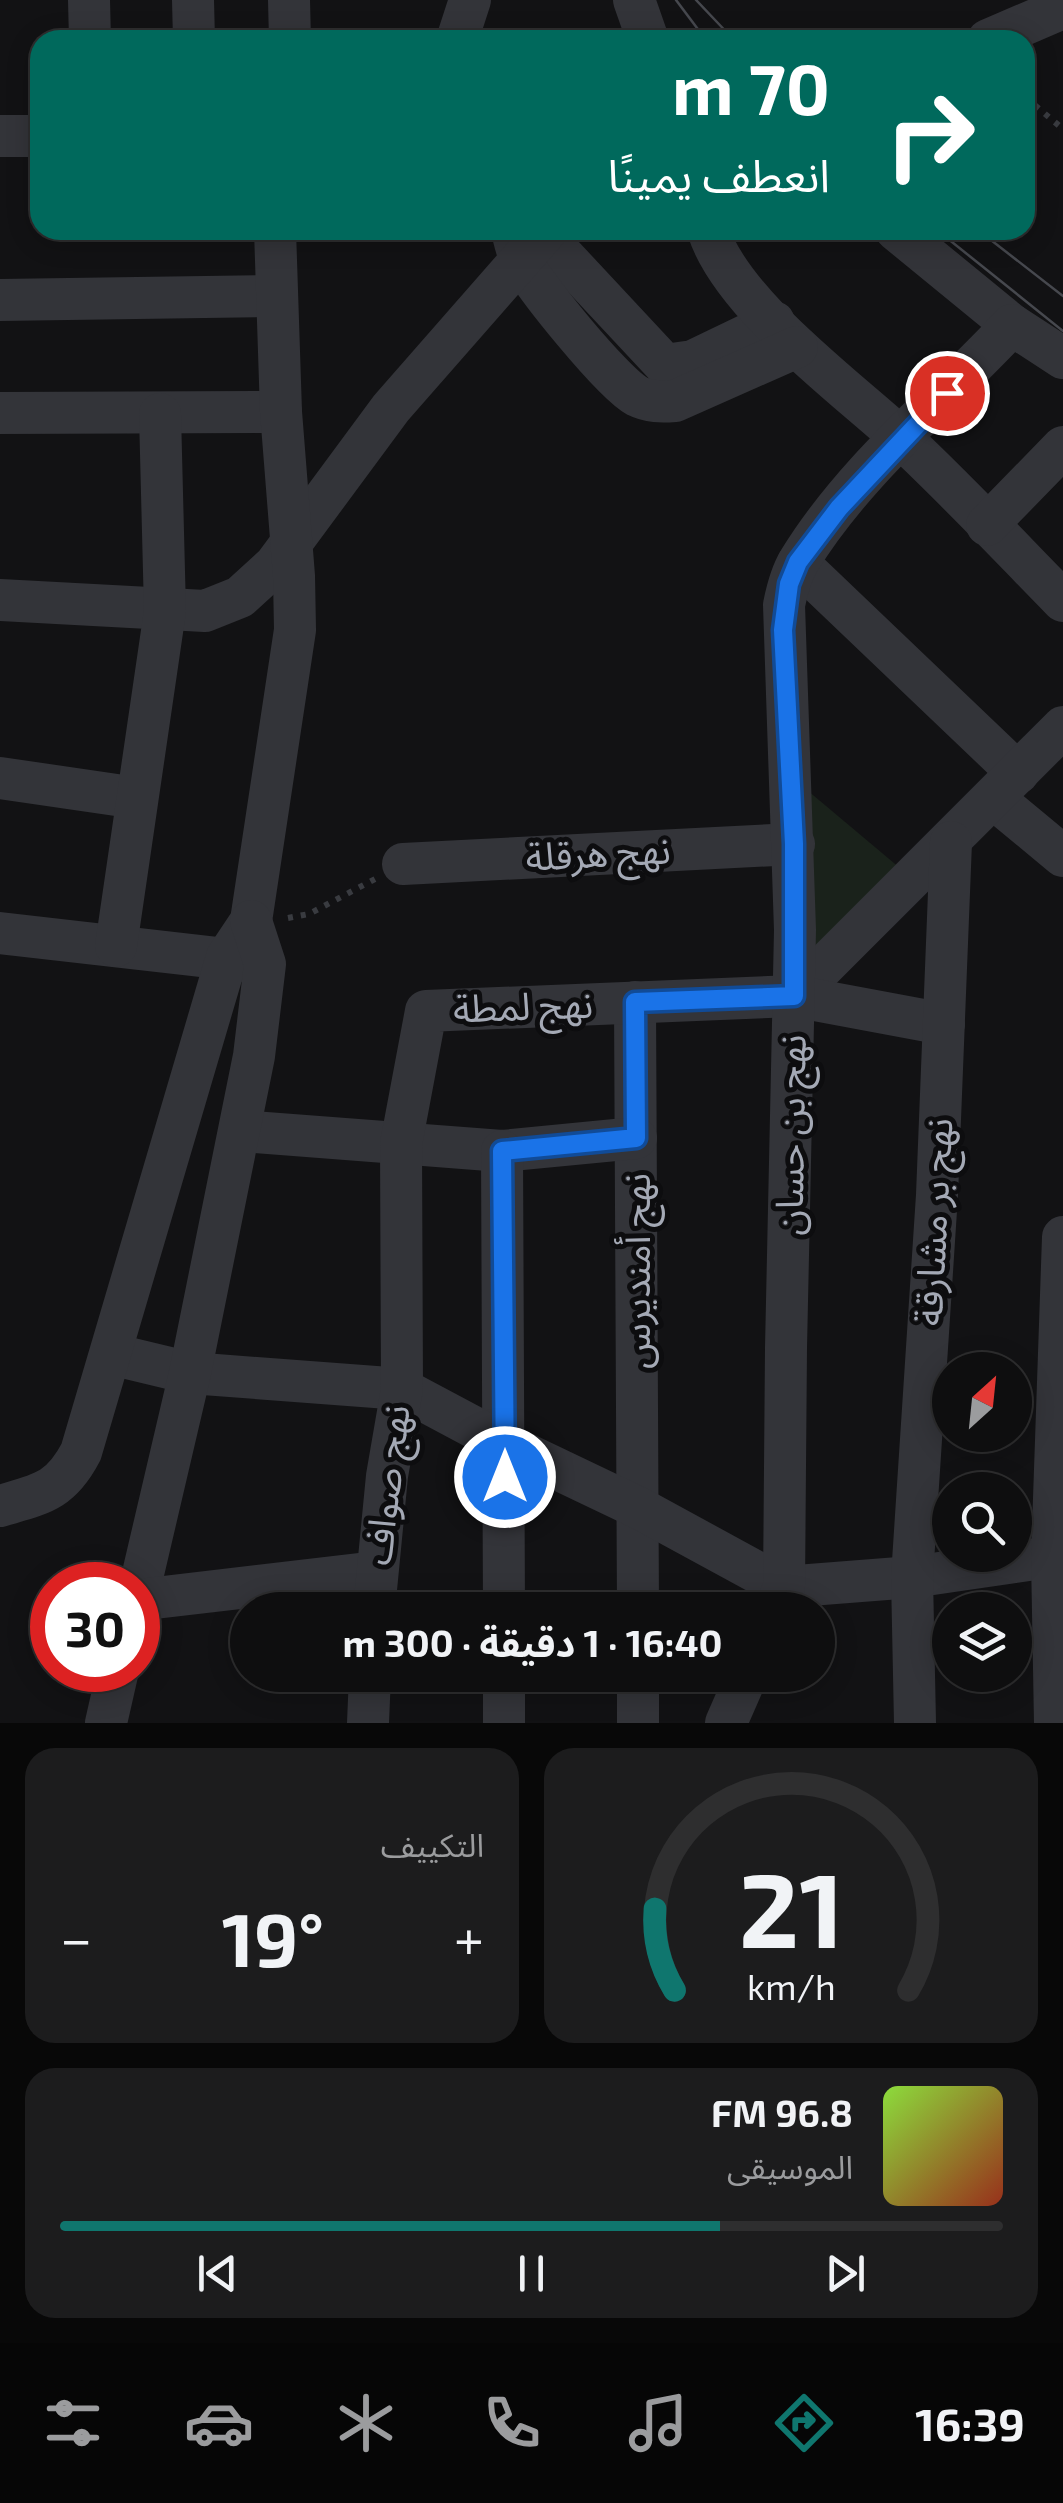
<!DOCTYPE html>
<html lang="ar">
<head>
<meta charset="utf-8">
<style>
  body { margin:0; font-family:"Exo 2","Noto Sans Arabic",sans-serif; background:#1c1c1d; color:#f1f3f6; direction:rtl; height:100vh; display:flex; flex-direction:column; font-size:38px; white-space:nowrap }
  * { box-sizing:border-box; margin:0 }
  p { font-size:32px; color:#9b9c9e }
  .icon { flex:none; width:55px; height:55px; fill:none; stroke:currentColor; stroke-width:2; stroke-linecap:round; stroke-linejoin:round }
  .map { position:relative; height:1723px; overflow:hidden; direction:ltr }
  .drawer { display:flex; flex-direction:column; gap:25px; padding:25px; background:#080808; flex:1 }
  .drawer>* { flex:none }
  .hud { position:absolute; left:30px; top:30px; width:1005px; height:210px; border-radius:30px; box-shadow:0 5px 25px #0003,0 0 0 2px #2e2e2f; direction:rtl; background:#00695c; color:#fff; overflow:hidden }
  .needle { width:65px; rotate:27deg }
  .fabs { position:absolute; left:932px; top:1352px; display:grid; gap:20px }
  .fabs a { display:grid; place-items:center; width:100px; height:100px; border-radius:50%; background:#0e0e0f; box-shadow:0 5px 25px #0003,0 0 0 2px #2e2e2f; font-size:50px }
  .speed { position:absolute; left:30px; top:1562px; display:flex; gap:20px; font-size:50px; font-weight:700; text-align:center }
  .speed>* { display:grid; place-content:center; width:130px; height:130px; border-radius:50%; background:#0e0e0f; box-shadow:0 5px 25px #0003,0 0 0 2px #2e2e2f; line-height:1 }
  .speed .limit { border:15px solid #d22; background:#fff; color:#111 }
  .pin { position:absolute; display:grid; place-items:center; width:85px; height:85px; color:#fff; margin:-42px; border:5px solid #fff; border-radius:50%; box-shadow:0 2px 10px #0007 }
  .me { position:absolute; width:110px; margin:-55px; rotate:0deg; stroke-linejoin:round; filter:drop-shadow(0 0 8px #0008) }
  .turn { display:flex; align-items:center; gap:35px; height:210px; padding:0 40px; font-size:45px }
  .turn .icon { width:130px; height:130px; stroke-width:2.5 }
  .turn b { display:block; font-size:70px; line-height:85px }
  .big { font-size:75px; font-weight:700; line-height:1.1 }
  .drawer .widget { flex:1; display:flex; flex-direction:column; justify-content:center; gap:15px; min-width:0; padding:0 35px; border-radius:30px; background:#1c1c1d }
  .drawer .dial { align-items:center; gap:0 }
  .dial svg { height:260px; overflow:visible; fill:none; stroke:#2e2e2f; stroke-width:7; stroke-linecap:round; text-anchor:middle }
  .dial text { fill:#f1f3f6; stroke:none }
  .song { display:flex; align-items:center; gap:30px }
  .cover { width:120px; height:120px; border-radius:15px; background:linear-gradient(135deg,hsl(90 70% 55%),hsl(10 70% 35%)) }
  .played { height:10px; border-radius:5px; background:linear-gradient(90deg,#0f766e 70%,#2e2e2f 70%) }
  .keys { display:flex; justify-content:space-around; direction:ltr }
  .heat { display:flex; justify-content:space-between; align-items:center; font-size:55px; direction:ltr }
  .drawer .tiles { flex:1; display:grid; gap:25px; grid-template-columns:1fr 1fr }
  .widget:last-child { grid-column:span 2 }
  .trip { position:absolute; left:230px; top:1592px; width:605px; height:100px; border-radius:50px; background:#0e0e0f; box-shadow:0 5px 25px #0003,0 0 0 2px #2e2e2f; font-weight:700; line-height:100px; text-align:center; direction:rtl }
  .menu { display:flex; height:160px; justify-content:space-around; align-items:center; background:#060606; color:#9b9c9e }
  .menu .icon { width:70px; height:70px }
  .menu .selected { color:#0f766e }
  .menu b { font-size:45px; color:#f1f3f6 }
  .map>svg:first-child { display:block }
  .green { fill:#1a221b }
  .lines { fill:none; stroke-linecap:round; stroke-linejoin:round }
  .path { stroke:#393b40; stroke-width:6; stroke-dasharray:5 8; stroke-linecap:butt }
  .minor { stroke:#333439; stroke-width:42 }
  .tram { stroke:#46484e; stroke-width:2.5 }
  .route-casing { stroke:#114b97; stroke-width:25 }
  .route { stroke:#1a73e8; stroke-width:18 }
  .labels { text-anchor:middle; stroke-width:10; stroke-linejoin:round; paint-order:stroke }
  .street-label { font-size:38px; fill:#a4a9b5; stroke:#0d0d0f }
</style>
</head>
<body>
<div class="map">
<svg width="1063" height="1723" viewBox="0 0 1063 1723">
  <rect width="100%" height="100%" fill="#121214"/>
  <polygon class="green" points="807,790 907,874 813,965"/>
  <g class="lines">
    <g class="path">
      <polyline points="1025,97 1063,129"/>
      <polyline points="288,918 309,914 375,879"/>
    </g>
    <g class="minor">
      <polyline points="89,0 90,40"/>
      <polyline points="193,0 194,40"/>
      <polyline points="289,0 290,40"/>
      <polyline points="634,0 648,40"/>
      <polyline points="457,40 470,0"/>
      <polyline points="988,40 1063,8"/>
      <polyline points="0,136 40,136"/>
      <polyline points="539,230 665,365 693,361 774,322"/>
      <path d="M708,230C731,303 843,385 900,437C956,489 1009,546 1063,601"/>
      <polyline points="896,230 1012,325"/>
      <path d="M513,235C515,243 517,251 520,258C531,283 613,383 637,396C649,402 661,402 675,401L797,347"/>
      <polyline points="0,300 276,296"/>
      <polyline points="0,413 281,412"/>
      <polyline points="987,525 1063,447"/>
      <polyline points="798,563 1018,773"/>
      <polyline points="0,600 205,611 240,597 275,565 391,408 547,230"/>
      <polyline points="0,778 137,798"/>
      <polyline points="993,798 1063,856"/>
      <polyline points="403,864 794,844"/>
      <polyline points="0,933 253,962"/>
      <polyline points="116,946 165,611 160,414"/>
      <polyline points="794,996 1063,727"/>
      <polyline points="635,1002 638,1610"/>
      <polyline points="241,1131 502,1151 636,1138"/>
      <polyline points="502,1151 504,1610"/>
      <polyline points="111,1354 190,1373 402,1389 505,1444 639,1508 784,1587 912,1577 1063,1555"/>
      <path d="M0,1506C41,1494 60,1492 81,1452L227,957L251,921L295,630L294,576L281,412L275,230"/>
      <polyline points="138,1595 190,1373 254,1056 265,964 251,921"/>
      <polyline points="138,1600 376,1572"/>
      <polyline points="374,1610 387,1476 402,1389 401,1144 426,1011 794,996 944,1024"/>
      <path d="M775,1610L784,1587L786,1348L795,930L784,605C787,590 791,574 799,561C854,471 941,401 1012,325L1063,358"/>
      <polyline points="106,1723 118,1670"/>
      <polyline points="368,1723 370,1675"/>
      <polyline points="504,1723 504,1675"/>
      <polyline points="638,1723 638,1675"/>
      <polyline points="726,1723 747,1675"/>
      <polyline points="915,1723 912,1577 937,1195 951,842"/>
      <polyline points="1055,1723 1052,1557 1063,1237"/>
    </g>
    <g class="tram">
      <polyline points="676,0 706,40"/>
      <polyline points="696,0 734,40"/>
      <polyline points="937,230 1063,331"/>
      <polyline points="978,230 1063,296"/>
    </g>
  </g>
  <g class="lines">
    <defs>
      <polyline id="route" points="505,1477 502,1151 636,1138 635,1002 794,996 794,844 783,630 789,584 798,562 839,508 947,393"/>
    </defs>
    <use href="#route" class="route-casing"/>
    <use href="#route" class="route"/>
  </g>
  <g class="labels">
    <g class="street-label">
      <text transform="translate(598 854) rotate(-3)" y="13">نهج هرقلة</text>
      <text transform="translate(523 1007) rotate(-2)" y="13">نهج لمطة</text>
      <text transform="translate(791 1135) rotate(-89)" y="13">نهج بن حسان</text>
      <text transform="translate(934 1222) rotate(-87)" y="13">نهج بر مشارقة</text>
      <text transform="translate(637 1271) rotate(-90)" y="13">نهج أمنديرس</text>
      <text transform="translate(387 1485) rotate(-83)" y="13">نهج صواف</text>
    </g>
  </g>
</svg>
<div class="fabs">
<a><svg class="needle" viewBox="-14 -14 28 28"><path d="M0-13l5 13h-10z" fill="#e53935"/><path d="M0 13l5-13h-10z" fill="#9b9c9e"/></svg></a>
<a><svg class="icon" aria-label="search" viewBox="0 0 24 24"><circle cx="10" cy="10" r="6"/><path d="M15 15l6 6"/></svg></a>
<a><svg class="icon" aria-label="layers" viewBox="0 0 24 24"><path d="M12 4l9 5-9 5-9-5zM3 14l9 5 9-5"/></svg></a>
</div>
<div class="speed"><div class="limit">30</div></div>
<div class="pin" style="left:947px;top:393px;background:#d93025"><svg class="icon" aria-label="arrive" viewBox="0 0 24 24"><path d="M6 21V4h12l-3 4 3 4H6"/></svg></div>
<svg class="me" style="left:505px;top:1477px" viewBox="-20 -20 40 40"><circle r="17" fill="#1a73e8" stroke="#fff" stroke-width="3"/><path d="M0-11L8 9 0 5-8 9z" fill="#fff"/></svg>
<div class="trip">16:40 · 1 دقيقة · 300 m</div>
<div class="hud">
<div class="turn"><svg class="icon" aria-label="right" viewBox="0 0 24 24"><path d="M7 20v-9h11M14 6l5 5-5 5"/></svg><div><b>70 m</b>انعطف يمينًا</div></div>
</div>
</div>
<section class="drawer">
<div class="tiles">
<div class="widget dial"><svg viewBox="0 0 100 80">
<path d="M14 69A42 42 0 1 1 86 69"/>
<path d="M14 69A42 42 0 0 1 8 44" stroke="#0f766e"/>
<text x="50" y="56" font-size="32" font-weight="700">21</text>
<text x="50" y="72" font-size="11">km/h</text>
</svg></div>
<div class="widget"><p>التكييف</p>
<div class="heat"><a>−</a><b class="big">19°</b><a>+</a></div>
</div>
<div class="widget">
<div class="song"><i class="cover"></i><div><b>96.8 FM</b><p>الموسيقى</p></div></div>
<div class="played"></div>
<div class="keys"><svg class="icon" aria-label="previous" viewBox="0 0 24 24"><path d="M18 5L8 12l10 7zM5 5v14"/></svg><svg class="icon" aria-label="pause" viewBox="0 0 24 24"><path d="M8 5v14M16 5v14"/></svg><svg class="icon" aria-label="next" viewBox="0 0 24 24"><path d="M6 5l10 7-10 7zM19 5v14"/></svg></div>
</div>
</div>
</section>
<nav class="menu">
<b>16:39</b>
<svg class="icon selected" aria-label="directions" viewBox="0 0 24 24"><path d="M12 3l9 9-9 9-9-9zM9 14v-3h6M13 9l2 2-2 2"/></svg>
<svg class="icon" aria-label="music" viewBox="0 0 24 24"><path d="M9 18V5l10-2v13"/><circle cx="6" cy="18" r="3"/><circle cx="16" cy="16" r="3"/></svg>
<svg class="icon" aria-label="phone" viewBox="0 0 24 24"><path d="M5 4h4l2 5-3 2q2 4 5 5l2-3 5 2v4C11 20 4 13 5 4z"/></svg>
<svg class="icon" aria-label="climate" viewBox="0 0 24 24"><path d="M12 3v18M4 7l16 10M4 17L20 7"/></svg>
<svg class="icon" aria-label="car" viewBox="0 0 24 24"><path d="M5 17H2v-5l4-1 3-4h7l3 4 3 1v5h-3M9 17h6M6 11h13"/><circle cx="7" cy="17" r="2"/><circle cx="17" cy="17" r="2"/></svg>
<svg class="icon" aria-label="filters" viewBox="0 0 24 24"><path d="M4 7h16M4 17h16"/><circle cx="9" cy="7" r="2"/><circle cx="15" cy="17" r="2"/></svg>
</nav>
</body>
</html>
